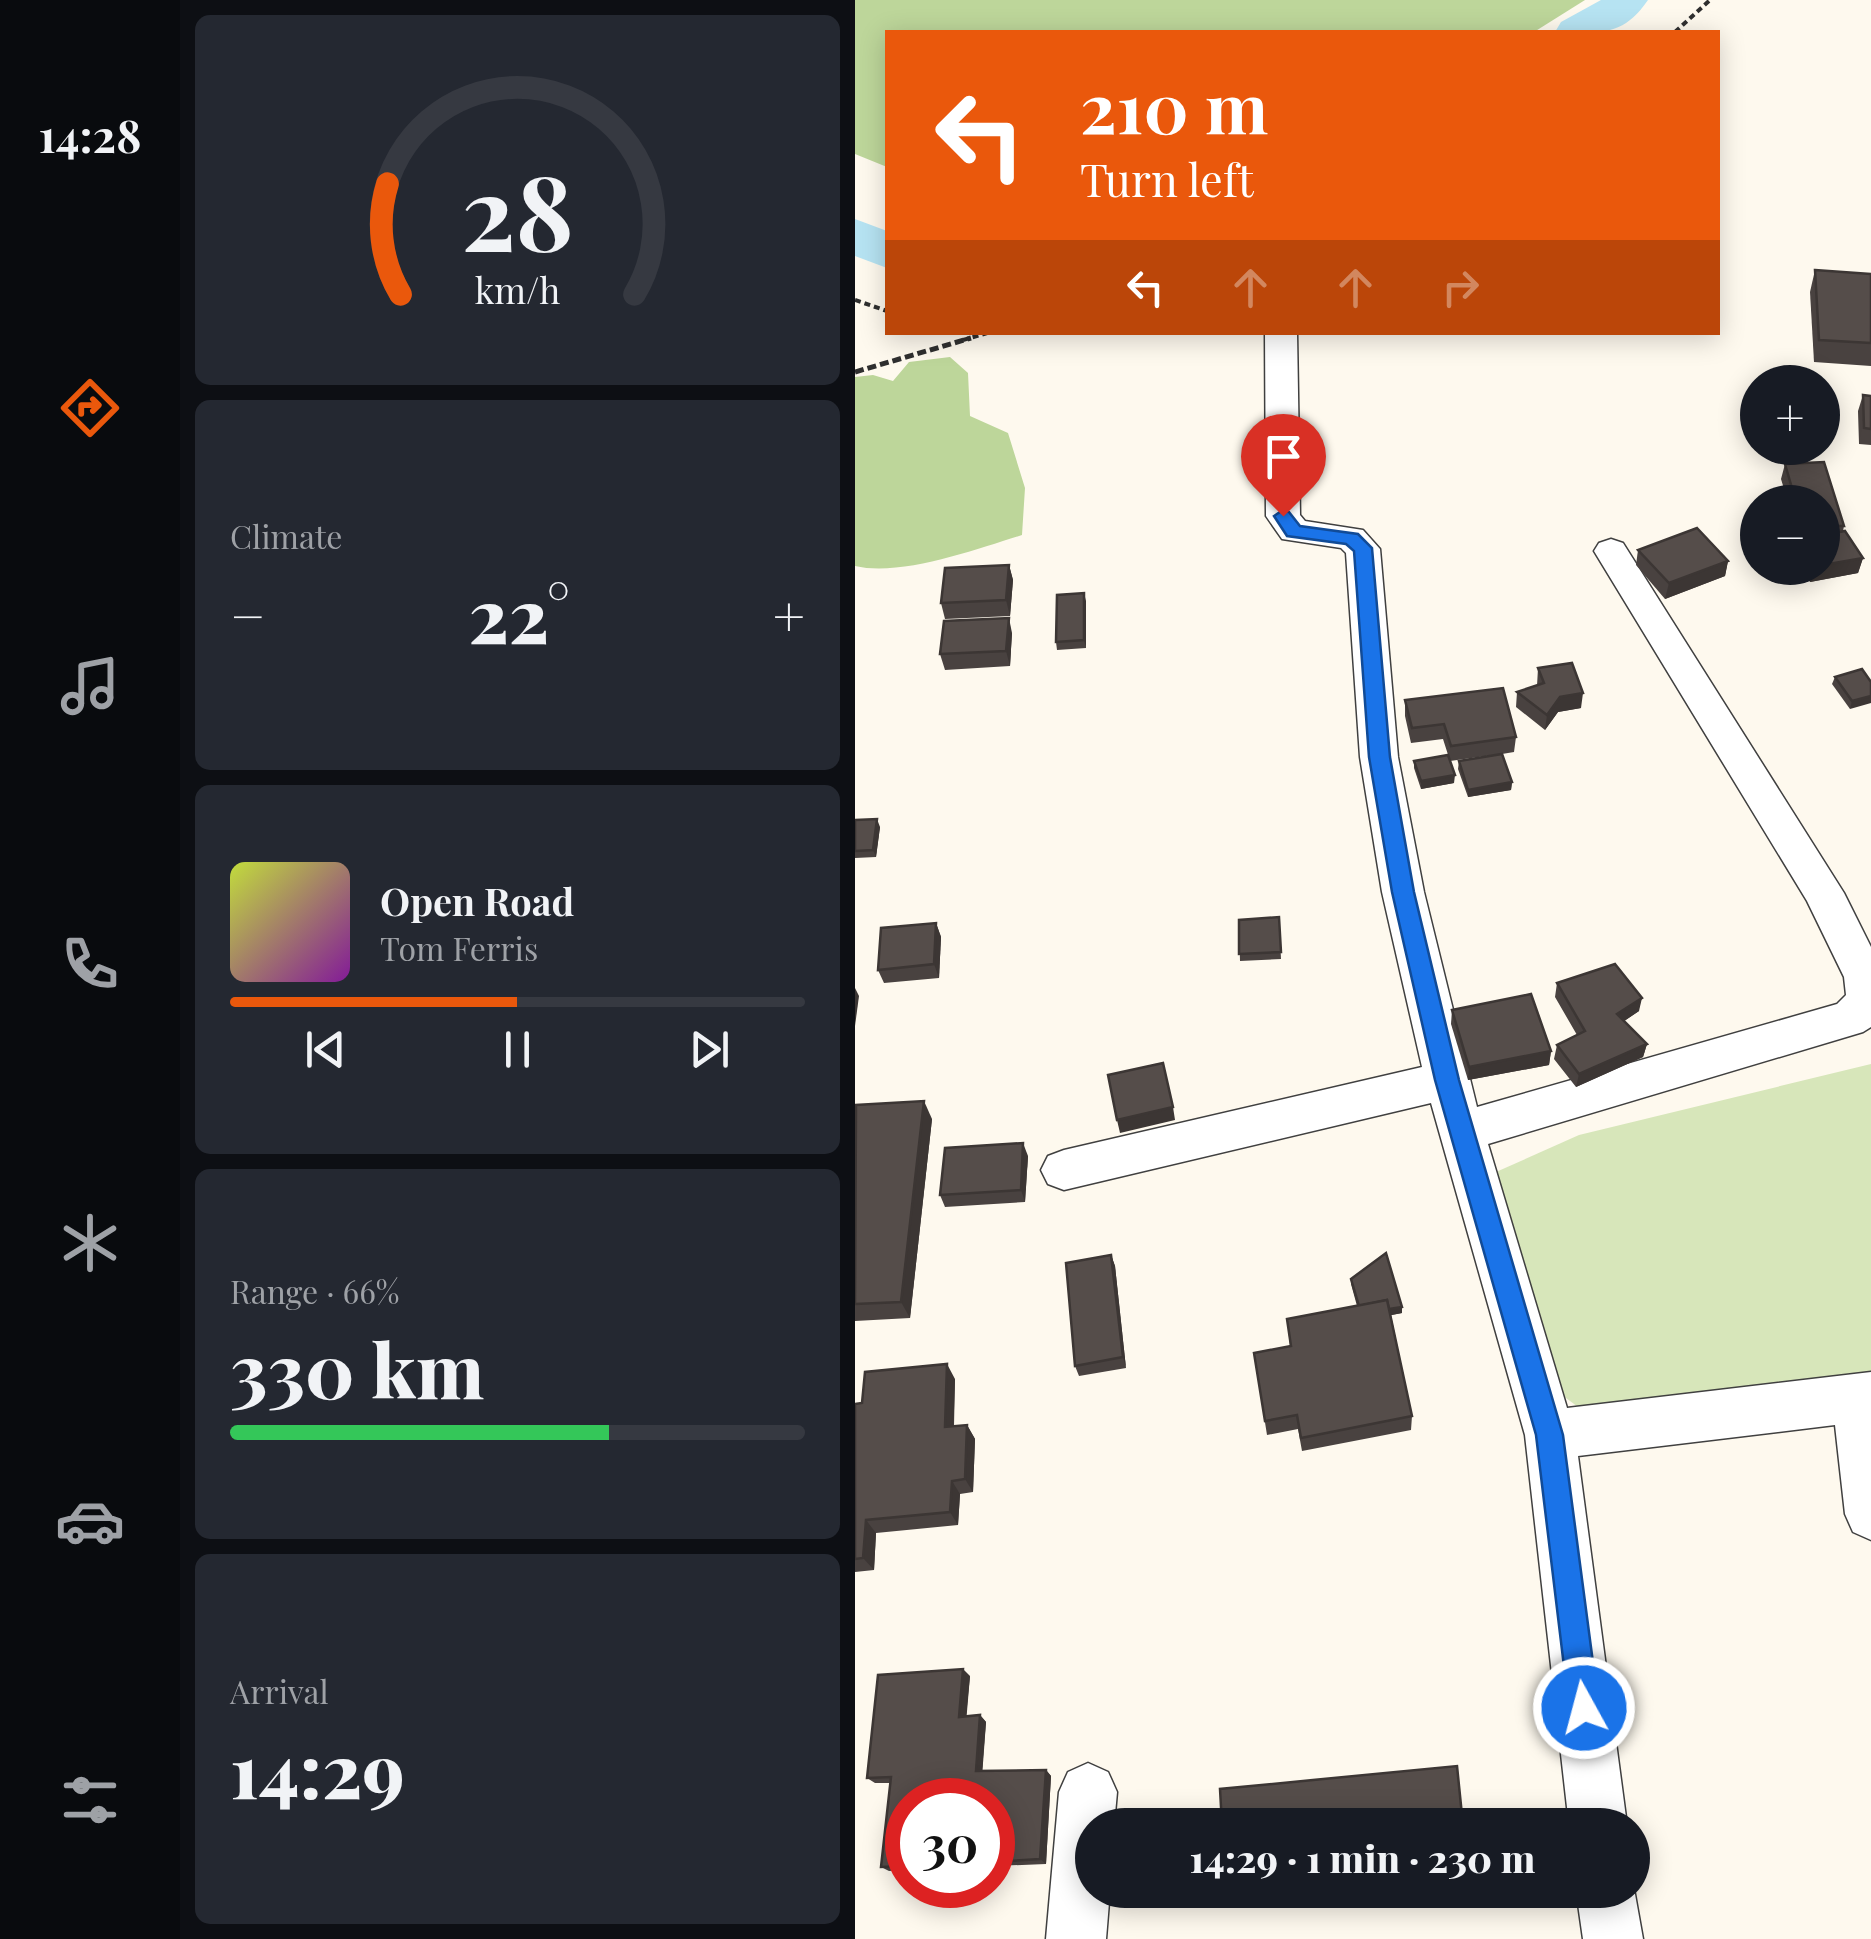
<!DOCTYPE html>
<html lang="en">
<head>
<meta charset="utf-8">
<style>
  body { margin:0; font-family:"Playfair Display",serif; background:#242831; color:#f1f3f6; height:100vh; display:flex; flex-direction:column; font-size:38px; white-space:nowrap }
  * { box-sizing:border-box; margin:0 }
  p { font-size:32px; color:#9ea1a6 }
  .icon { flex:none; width:55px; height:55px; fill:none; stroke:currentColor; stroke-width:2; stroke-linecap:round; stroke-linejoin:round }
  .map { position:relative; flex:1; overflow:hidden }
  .side { display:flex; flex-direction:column; gap:15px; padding:15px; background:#0d0f14; width:675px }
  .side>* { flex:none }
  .hud { position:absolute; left:30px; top:30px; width:835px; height:305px; border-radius:0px; box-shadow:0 5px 25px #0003; background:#ea580c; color:#fff; overflow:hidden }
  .controls { position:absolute; left:885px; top:365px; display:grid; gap:20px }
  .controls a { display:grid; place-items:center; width:100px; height:100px; border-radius:50%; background:#171b24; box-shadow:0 5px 25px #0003; font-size:50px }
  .speed { position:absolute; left:30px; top:1778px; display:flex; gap:20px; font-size:50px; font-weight:700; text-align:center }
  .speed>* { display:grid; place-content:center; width:130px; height:130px; border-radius:50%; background:#171b24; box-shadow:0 5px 25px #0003; line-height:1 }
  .speed .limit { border:15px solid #d22; background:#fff; color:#111 }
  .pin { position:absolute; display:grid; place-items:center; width:85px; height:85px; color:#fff; margin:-102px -42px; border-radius:50% 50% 50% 0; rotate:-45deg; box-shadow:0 0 10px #0007 }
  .pin .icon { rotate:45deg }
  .me { position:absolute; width:110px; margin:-55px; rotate:353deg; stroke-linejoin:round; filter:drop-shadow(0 0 8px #0008) }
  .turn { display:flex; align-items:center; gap:35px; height:210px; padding:0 30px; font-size:45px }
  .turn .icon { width:130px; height:130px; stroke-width:2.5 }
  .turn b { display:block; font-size:70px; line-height:85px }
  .lanes { display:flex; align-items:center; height:95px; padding:0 30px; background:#0003; justify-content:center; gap:50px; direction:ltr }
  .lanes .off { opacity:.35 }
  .big { font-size:75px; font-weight:800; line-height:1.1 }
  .side .widget { flex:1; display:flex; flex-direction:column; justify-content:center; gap:15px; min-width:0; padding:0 35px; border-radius:15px; background:#242831 }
  .side .dial { align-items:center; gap:0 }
  .dial svg { height:260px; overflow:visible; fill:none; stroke:#363941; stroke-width:7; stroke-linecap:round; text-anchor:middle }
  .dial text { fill:#f1f3f6; stroke:none }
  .song { display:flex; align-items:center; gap:30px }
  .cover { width:120px; height:120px; border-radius:15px; background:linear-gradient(135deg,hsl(70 70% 55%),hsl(290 70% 35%)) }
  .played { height:10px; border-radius:5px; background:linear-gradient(90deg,#ea580c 50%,#363941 50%) }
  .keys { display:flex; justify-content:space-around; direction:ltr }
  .heat { display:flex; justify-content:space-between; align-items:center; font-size:55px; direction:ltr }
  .charge { height:15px; border-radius:8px; background:linear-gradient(90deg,#34c759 66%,#363941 0) }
  .trip { position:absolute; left:220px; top:1808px; width:575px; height:100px; border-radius:50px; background:#171b24; box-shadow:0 5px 25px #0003; font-weight:800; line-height:100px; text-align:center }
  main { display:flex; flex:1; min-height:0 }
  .dock { display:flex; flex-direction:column; width:180px; justify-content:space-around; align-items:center; background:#090b0e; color:#9ea1a6 }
  .dock .icon { width:70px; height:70px }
  .dock .on { color:#ea580c }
  .dock b { font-size:45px; color:#f1f3f6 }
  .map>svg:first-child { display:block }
  .green { fill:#d7e6ba }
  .forest { fill:#bdd69a }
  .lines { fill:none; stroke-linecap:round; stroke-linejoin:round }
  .river { fill:#b6e3f2; fill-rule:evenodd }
  .minor-casing { stroke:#404040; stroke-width:3 }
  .path-far1 { stroke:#2f2f2f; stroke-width:4; stroke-dasharray:6 4; stroke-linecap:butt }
  .path { stroke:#2f2f2f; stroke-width:5; stroke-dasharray:9 4; stroke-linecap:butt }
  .minor { fill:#fff; fill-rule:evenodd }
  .wall { fill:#494240 }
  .shaded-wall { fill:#3c3634 }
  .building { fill:#554d4a; stroke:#3c3634; stroke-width:2.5 }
  .route { fill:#1a73e8; stroke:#114b97; stroke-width:2.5 }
</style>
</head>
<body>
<main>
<nav class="dock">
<b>14:28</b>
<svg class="icon on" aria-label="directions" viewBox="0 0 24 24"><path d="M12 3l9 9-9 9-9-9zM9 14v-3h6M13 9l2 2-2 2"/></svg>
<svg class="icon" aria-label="music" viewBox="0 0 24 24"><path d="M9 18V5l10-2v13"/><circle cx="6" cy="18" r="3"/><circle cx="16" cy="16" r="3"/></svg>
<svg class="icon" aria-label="phone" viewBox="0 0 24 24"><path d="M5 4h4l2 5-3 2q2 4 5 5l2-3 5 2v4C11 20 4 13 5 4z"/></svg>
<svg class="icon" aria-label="climate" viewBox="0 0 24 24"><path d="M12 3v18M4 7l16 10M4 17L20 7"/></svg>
<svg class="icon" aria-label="car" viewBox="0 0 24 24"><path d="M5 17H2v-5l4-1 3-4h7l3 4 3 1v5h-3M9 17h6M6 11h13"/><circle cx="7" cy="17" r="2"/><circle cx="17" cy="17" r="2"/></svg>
<svg class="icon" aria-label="filters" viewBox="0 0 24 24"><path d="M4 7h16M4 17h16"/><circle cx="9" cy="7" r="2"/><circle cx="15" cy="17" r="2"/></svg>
</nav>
<section class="side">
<div class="widget dial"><svg viewBox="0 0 100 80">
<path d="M14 69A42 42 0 1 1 86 69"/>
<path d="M14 69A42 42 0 0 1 10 35" stroke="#ea580c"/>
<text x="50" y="56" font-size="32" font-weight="700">28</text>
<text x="50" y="72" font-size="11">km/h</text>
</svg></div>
<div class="widget"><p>Climate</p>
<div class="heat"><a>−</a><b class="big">22°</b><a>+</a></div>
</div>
<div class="widget">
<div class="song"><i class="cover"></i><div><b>Open Road</b><p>Tom Ferris</p></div></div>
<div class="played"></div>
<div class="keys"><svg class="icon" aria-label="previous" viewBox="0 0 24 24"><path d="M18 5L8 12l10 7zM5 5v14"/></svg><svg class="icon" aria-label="pause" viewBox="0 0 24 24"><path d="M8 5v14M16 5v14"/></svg><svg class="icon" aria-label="next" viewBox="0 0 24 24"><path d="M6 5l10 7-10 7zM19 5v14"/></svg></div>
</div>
<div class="widget"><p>Range · 66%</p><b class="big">330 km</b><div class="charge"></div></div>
<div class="widget"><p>Arrival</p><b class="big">14:29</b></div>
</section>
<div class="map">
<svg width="1016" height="1939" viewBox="0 0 1016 1939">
  <rect width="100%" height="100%" fill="#fef9ee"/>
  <polygon class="green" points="1016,1064 1016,1376 723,1407 703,1392 641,1172 724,1135"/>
  <g class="forest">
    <polygon points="0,0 730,0 679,32 32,32 32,167 0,154"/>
    <path d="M95,357L113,373L115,416L153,433L170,488L167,535C122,549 46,577 0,566V377L18,375L38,381L54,362Z"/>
  </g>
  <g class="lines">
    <g class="river">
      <path d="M746,0H793C766,39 743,32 700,32L706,22Z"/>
      <polygon points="0,219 32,231 32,268 0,256"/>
    </g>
    <defs>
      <g id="minor">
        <polygon points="410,332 442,332 445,515 450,521 508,530 525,549 543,757 569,892 622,1107 982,1004 991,995 989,977 952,901 739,551 744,543 756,539 768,543 989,893 1016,947 1016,1027 1008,1032 633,1144 712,1408 1016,1372 1016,1540 998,1532 990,1514 980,1425 723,1456 772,1825 714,1825 670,1435 576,1103 209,1190 193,1184 186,1170 193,1156 209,1150 567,1067 527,892 505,757 491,553 486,548 427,539 411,516"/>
        <polygon points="233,1763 253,1772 262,1792 259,1825 238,1825 238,1890 255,1890 251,1939 191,1939 204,1792 213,1772"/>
        <polygon points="778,1883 788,1939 728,1939 721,1890 778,1890"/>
      </g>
    </defs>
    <use href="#minor" class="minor-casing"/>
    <g class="path-far1">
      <polyline points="820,32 855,0"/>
      <polyline points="0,300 32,311"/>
      <polyline points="108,340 136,332"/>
    </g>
    <polyline class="path" points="0,372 116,338"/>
    <use href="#minor" class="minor"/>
  </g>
  <g class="wall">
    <polygon points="960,270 1016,274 1016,366 959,362 955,292"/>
    <polygon points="1008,395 1016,396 1016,445 1004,444 1003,411"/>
    <polygon points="969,462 989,526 988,531 990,531 1008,558 1003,573 955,582 946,568 968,568 968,502 933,502 926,479 930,464"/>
    <polygon points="783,550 873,561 870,576 810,599 781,565"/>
    <polygon points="154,565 158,580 155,616 90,619 86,603"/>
    <polygon points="229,593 231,648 202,650 201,642"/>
    <polygon points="157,633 155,666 90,670 85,654"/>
    <polygon points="683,668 726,708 703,712 690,730 661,707 662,692 682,686"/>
    <polygon points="980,677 1016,682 995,709 977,684"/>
    <polygon points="550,700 661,737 659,752 647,754 657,782 656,790 613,797 603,769 604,761 645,754 595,761 588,739 556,743 550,716"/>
    <polygon points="559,761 599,783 566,789 559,768"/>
    <polygon points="0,820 25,827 21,857 0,858"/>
    <polygon points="424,917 426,959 385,961 384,920"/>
    <polygon points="81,923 86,937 84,978 29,983 23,970"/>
    <polygon points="702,983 784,1011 769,1021 792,1044 788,1057 721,1087 699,1059 702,1045 722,1035 700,997"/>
    <polygon points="597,1010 696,1051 694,1065 613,1080 596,1024"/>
    <polygon points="0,1108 77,1119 55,1318 0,1321"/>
    <polygon points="173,1156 170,1202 90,1207 85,1195"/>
    <polygon points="256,1255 260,1266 271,1368 224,1376 220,1366"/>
    <polygon points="496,1279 547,1313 536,1315 557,1416 556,1430 447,1451 443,1429 412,1435 399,1353 435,1346 432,1319 502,1306 496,1284"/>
    <polygon points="100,1379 99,1426 112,1425 120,1439 118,1492 105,1494 103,1525 21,1533 19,1570 0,1572 0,1404"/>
    <polygon points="115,1676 111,1716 125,1715 131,1722 127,1771 191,1770 196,1776 191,1864 138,1866 138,1800 52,1800 52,1870 34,1871 26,1867 35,1783 20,1783 12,1778"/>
    <polygon points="370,1890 405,1890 372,1893"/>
  </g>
  <g class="shaded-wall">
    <polygon points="1008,558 1003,573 955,582 959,568 968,568 968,565"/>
    <polygon points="873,561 870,576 810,599 814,583"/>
    <polygon points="154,565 158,580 155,616 151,600"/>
    <polygon points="229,593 231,601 231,648 229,640"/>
    <polygon points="154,618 157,633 155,666 151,651"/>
    <polygon points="728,693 726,708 703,712 690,730 692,715 705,697"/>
    <polygon points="1016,696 1016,703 995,709 997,701"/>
    <polygon points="600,775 599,783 566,789 566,781"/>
    <polygon points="657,782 656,790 613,797 613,790"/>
    <polygon points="22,819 25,827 21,857 18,850"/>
    <polygon points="81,923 86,937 84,978 79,964"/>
    <polygon points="0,988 4,996 0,1026"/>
    <polygon points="787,998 784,1011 759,1028 762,1014"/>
    <polygon points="792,1044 788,1057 721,1087 724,1074"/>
    <polygon points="696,1051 694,1065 613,1080 614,1067"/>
    <polygon points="69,1101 77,1119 55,1318 46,1302"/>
    <polygon points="318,1107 320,1120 265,1133 262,1120"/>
    <polygon points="168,1143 173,1156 170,1202 166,1190"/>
    <polygon points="256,1255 260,1266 271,1368 268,1357"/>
    <polygon points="547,1307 547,1313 507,1321 507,1315"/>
    <polygon points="92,1364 100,1379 98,1441 90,1427"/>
    <polygon points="112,1425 120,1439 118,1492 110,1479"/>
    <polygon points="97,1481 105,1494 103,1525 95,1512"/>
    <polygon points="11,1520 21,1533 19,1570 8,1558"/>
    <polygon points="108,1669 115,1676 111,1723 104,1717"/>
    <polygon points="125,1715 131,1722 127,1777 121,1771"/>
    <polygon points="191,1770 196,1776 191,1864 185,1859"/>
  </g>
  <g class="building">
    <polygon points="960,270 1016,274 1016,343 964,340"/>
    <polygon points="1008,395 1016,396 1016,429 1009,428"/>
    <polygon points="969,462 989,526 968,526 968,502 941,502 930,464"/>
    <polygon points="842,528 873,561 814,583 783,550"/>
    <polygon points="990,531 1008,558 968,565 968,535"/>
    <polygon points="154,565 151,600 86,603 90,568"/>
    <polygon points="229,593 229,640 201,642 202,595"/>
    <polygon points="154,618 151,651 85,654 89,621"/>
    <polygon points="717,663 728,693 705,697 692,715 662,692 689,683 683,668"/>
    <polygon points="1007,669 1016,682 1016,696 997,701 980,677"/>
    <polygon points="648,688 661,737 596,746 589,724 557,728 550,700"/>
    <polygon points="647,754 657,782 613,790 604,761"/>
    <polygon points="593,755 600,775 566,781 559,761"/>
    <polygon points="22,819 18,850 0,851 0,820"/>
    <polygon points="424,917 426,952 384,954 384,920"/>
    <polygon points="81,923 79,964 23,970 26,928"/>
    <polygon points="760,964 787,998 762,1014 792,1044 724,1074 702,1045 730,1031 702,983"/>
    <polygon points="676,994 696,1051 614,1067 597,1010"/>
    <polygon points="308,1063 318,1107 262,1120 253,1075"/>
    <polygon points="69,1101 46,1302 0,1304 1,1105"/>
    <polygon points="168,1143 166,1190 85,1195 90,1148"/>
    <polygon points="531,1253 547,1307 534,1309 532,1300 504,1306 496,1279"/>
    <polygon points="256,1255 268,1357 220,1366 211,1263"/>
    <polygon points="532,1300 557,1416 446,1438 442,1415 410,1421 399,1353 436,1346 432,1319"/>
    <polygon points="92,1364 90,1427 112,1425 110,1479 97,1481 95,1512 11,1520 8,1558 0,1559 0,1404 7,1403 10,1372"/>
    <polygon points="108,1669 104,1717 125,1715 121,1771 191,1770 185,1859 138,1862 138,1800 52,1800 52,1866 26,1867 36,1777 12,1778 23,1675"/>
    <polygon points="602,1766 608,1825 367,1825 365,1789"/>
  </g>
  <polygon class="route" points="428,510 434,512 445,526 503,534 517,548 535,757 559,892 604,1080 708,1435 744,1708 739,1719 729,1723 718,1719 714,1708 681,1435 580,1080 537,892 514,757 499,551 491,544 432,536 419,516"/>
</svg>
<div class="controls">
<a>+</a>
<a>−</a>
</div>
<div class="speed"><div class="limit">30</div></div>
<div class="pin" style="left:428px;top:516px;background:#d93025"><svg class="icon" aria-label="arrive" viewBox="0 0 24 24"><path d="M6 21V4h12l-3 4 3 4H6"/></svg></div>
<svg class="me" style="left:729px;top:1708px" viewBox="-20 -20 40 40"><circle r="17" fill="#1a73e8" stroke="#fff" stroke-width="3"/><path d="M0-11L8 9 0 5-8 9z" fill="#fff"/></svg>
<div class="trip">14:29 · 1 min · 230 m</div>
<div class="hud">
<div class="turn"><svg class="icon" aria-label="left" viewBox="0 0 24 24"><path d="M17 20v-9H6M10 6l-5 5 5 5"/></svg><div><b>210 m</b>Turn left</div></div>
<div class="lanes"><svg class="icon" aria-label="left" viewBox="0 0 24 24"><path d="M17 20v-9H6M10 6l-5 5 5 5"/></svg><svg class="icon off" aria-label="ahead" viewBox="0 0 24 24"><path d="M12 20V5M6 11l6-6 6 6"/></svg><svg class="icon off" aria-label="ahead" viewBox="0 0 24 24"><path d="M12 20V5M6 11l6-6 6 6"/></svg><svg class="icon off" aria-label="right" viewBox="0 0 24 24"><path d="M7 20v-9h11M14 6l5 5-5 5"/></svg></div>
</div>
</div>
</main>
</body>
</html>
